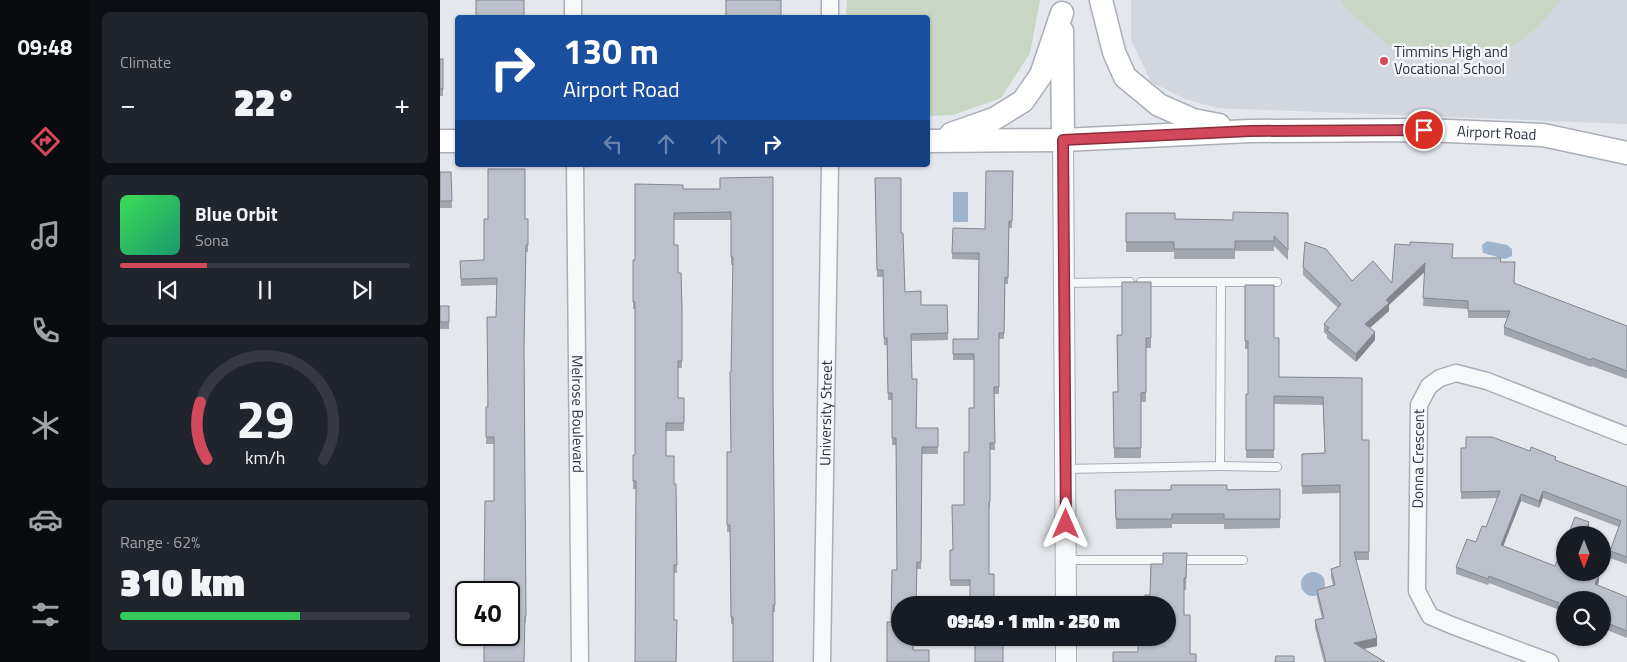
<!DOCTYPE html>
<html lang="en">
<head>
<meta charset="utf-8">
<style>
  body { margin:0; font-family:"Titillium Web",sans-serif; background:#20242c; color:#f1f3f6; height:100vh; display:flex; flex-direction:column; font-size:19px; white-space:nowrap }
  * { box-sizing:border-box; margin:0 }
  p { font-size:16px; color:#9ea1a6 }
  .icon { flex:none; width:28px; height:28px; fill:none; stroke:currentColor; stroke-width:2; stroke-linecap:round; stroke-linejoin:round }
  .map { position:relative; flex:1; overflow:hidden }
  .drawer { display:flex; flex-direction:column; gap:12px; padding:12px; background:#0d0f14; width:350px }
  .drawer>* { flex:none }
  .guide { position:absolute; left:15px; top:15px; width:475px; height:152px; border-radius:5px; box-shadow:0 1px 4px #0004; background:#1a4fa0; color:#fff; overflow:hidden }
  .needle { width:32px; rotate:180deg }
  .controls { position:absolute; left:1116px; top:526px; display:grid; gap:10px }
  .controls a { display:grid; place-items:center; width:55px; height:55px; border-radius:50%; background:#171b24; box-shadow:0 1px 4px #0004; font-size:25px }
  .speed { position:absolute; left:15px; top:581px; display:flex; gap:10px; font-size:25px; font-weight:700; text-align:center }
  .speed>* { display:grid; place-content:center; width:65px; height:65px; border-radius:50%; background:#171b24; box-shadow:0 1px 4px #0004; line-height:1 }
  .speed .limit { border:2px solid #111; border-radius:8px; background:#fff; color:#111 }
  .pin { position:absolute; display:grid; place-items:center; width:42px; height:42px; color:#fff; margin:-21px; border:2px solid #fff; border-radius:50%; box-shadow:0 1px 5px #0007 }
  .me { position:absolute; width:55px; margin:-28px; rotate:0deg; stroke-linejoin:round; filter:drop-shadow(0 0 4px #0008) }
  .turn { display:flex; align-items:center; gap:18px; height:105px; padding:0 25px; font-size:22px }
  .turn .icon { width:65px; height:65px; stroke-width:2.5 }
  .turn b { display:block; font-size:35px; line-height:42px }
  .lanes { display:flex; align-items:center; height:48px; padding:0 25px; background:#0003; justify-content:center; gap:25px; direction:ltr }
  .lanes .off { opacity:.35 }
  .big { font-size:38px; font-weight:800; line-height:1.1 }
  .drawer .tile { flex:1; display:flex; flex-direction:column; justify-content:center; gap:8px; min-width:0; padding:0 18px; border-radius:8px; background:#20242c }
  .drawer .dial { align-items:center; gap:0 }
  .dial svg { height:130px; overflow:visible; fill:none; stroke:#363941; stroke-width:7; stroke-linecap:round; text-anchor:middle }
  .dial text { fill:#f1f3f6; stroke:none }
  .song { display:flex; align-items:center; gap:15px }
  .cover { width:60px; height:60px; border-radius:8px; background:linear-gradient(135deg,hsl(130 70% 55%),hsl(160 70% 35%)) }
  .played { height:5px; border-radius:2px; background:linear-gradient(90deg,#d1495b 30%,#363941 30%) }
  .keys { display:flex; justify-content:space-around; direction:ltr }
  .heat { display:flex; justify-content:space-between; align-items:center; font-size:28px; direction:ltr }
  .charge { height:8px; border-radius:4px; background:linear-gradient(90deg,#34c759 62%,#363941 0) }
  .trip { position:absolute; left:451px; top:596px; width:285px; height:50px; border-radius:25px; background:#171b24; box-shadow:0 1px 4px #0004; font-weight:800; line-height:50px; text-align:center }
  main { display:flex; flex:1; min-height:0 }
  .tab-bar { display:flex; flex-direction:column; width:90px; justify-content:space-around; align-items:center; background:#090b0e; color:#9ea1a6 }
  .tab-bar .icon { width:35px; height:35px }
  .tab-bar .selected { color:#d1495b }
  .tab-bar b { font-size:22px; color:#f1f3f6 }
  .map>svg:first-child { display:block }
  .built { fill:#d2d6de }
  .green { fill:#c9d6c5 }
  .water { fill:#9fb4cc }
  .lines { fill:none; stroke-linecap:round; stroke-linejoin:round }
  .service-casing { stroke:#a9aeb7; stroke-width:10 }
  .minor-casing { stroke:#a9aeb7; stroke-width:19 }
  .tertiary-casing { stroke:#a9aeb7; stroke-width:22 }
  .secondary-casing { stroke:#a9aeb7; stroke-width:25 }
  .service { stroke:#f7f8fa; stroke-width:8 }
  .minor { stroke:#f7f8fa; stroke-width:16 }
  .tertiary { stroke:#f7f8fa; stroke-width:20 }
  .secondary { stroke:#fff; stroke-width:22 }
  .wall { fill:#a1a5ae }
  .shaded-wall { fill:#83868d }
  .building { fill:#bbc0ca; stroke:#83868d }
  .route-casing { stroke:#882f3b; stroke-width:12 }
  .route { stroke:#d1495b; stroke-width:9 }
  .poi-dot { fill:#d1495b; stroke:#f4f6f9; stroke-width:2 }
  .labels { text-anchor:middle; stroke-width:5; stroke-linejoin:round; paint-order:stroke }
  .poi-label { font-size:15px; fill:#2b3445; stroke:#f4f6f9; text-anchor:start }
  .street-label { font-size:15px; fill:#2b3445; stroke:#f4f6f9 }
</style>
</head>
<body>
<main>
<nav class="tab-bar">
<b>09:48</b>
<svg class="icon selected" aria-label="directions" viewBox="0 0 24 24"><path d="M12 3l9 9-9 9-9-9zM9 14v-3h6M13 9l2 2-2 2"/></svg>
<svg class="icon" aria-label="music" viewBox="0 0 24 24"><path d="M9 18V5l10-2v13"/><circle cx="6" cy="18" r="3"/><circle cx="16" cy="16" r="3"/></svg>
<svg class="icon" aria-label="phone" viewBox="0 0 24 24"><path d="M5 4h4l2 5-3 2q2 4 5 5l2-3 5 2v4C11 20 4 13 5 4z"/></svg>
<svg class="icon" aria-label="climate" viewBox="0 0 24 24"><path d="M12 3v18M4 7l16 10M4 17L20 7"/></svg>
<svg class="icon" aria-label="car" viewBox="0 0 24 24"><path d="M5 17H2v-5l4-1 3-4h7l3 4 3 1v5h-3M9 17h6M6 11h13"/><circle cx="7" cy="17" r="2"/><circle cx="17" cy="17" r="2"/></svg>
<svg class="icon" aria-label="filters" viewBox="0 0 24 24"><path d="M4 7h16M4 17h16"/><circle cx="9" cy="7" r="2"/><circle cx="15" cy="17" r="2"/></svg>
</nav>
<section class="drawer">
<div class="tile"><p>Climate</p>
<div class="heat"><a>−</a><b class="big">22°</b><a>+</a></div>
</div>
<div class="tile">
<div class="song"><i class="cover"></i><div><b>Blue Orbit</b><p>Sona</p></div></div>
<div class="played"></div>
<div class="keys"><svg class="icon" aria-label="previous" viewBox="0 0 24 24"><path d="M18 5L8 12l10 7zM5 5v14"/></svg><svg class="icon" aria-label="pause" viewBox="0 0 24 24"><path d="M8 5v14M16 5v14"/></svg><svg class="icon" aria-label="next" viewBox="0 0 24 24"><path d="M6 5l10 7-10 7zM19 5v14"/></svg></div>
</div>
<div class="tile dial"><svg viewBox="0 0 100 80">
<path d="M14 69A42 42 0 1 1 86 69"/>
<path d="M14 69A42 42 0 0 1 10 34" stroke="#d1495b"/>
<text x="50" y="56" font-size="32" font-weight="700">29</text>
<text x="50" y="72" font-size="11">km/h</text>
</svg></div>
<div class="tile"><p>Range · 62%</p><b class="big">310 km</b><div class="charge"></div></div>
</section>
<div class="map">
<svg width="1187" height="662" viewBox="0 0 1187 662">
  <rect width="100%" height="100%" fill="#e4e7ec"/>
  <polygon class="built" points="691,0 1187,0 1187,124 777,108 745,99 711,82 691,40"/>
  <g class="green">
    <polygon points="407,0 600,0 590,53 561,98 513,115 488,116 488,18 406,17"/>
    <polygon points="901,0 1123,0 1121,0 1098,27 1066,51 1004,61 949,46 904,7"/>
  </g>
  <g class="water">
    <rect x="513" y="192" width="15" height="30"/>
    <polygon points="1047,241 1067,245 1072,249 1072,256 1065,259 1043,253 1042,245"/>
    <circle cx="873" cy="584" r="12"/>
  </g>
  <g class="lines">
    <defs>
      <g id="service">
        <polyline points="701,282 837,282"/>
        <polyline points="624,283 690,282"/>
        <polyline points="780,466 837,467"/>
        <polyline points="626,469 780,466 781,282"/>
        <polyline points="626,560 803,560"/>
      </g>
      <g id="minor">
        <polyline points="133,0 133,18"/>
        <polyline points="390,0 390,18"/>
        <path id="s1" d="M135,165L140,662"/>
        <path id="s2" d="M382,662L390,165"/>
        <path id="s3" d="M1110,662L1011,625L990,616L977,591L979,405L989,386L1000,378L1016,373L1047,381L1187,436"/>
      </g>
      <g id="tertiary">
        <polyline points="623,140 626,605"/>
        <polyline points="626,638 626,662"/>
      </g>
      <g id="secondary">
        <polyline points="661,0 674,52 685,77 719,105 753,120 779,125"/>
        <polyline points="622,31 623,140"/>
        <polyline points="511,134 554,119 583,101 601,75 622,13"/>
        <polyline points="0,141 18,141"/>
        <path id="s4" d="M488,141L623,140L810,131L984,130L1103,135L1187,153"/>
      </g>
    </defs>
    <use href="#service" class="service-casing"/>
    <use href="#minor" class="minor-casing"/>
    <use href="#tertiary" class="tertiary-casing"/>
    <use href="#secondary" class="secondary-casing"/>
    <use href="#service" class="service"/>
    <use href="#minor" class="minor"/>
    <use href="#tertiary" class="tertiary"/>
    <use href="#secondary" class="secondary"/>
  </g>
  <g class="wall">
    <rect x="0" y="59" width="3" height="37"/>
    <polygon points="573,171 572,228 569,228 568,284 565,284 564,339 559,339 559,394 554,394 555,450 550,450 550,509 549,509 530,586 510,586 510,550 513,550 524,505 529,452 534,408 534,360 513,360 513,339 538,339 539,260 512,259 513,228 545,229"/>
    <polygon points="0,172 11,172 12,208 0,208"/>
    <polygon points="333,177 333,392 335,612 333,612 293,624 291,624 290,532 287,532 287,460 291,452 293,265 291,265 291,220 234,220 234,245 242,307 242,368 238,368 238,398 244,398 244,431 226,431 226,456 234,484 236,484 237,573 234,573 234,620 237,662 196,489 193,489 193,455 195,455 195,309 193,309 193,260 195,260 243,189 280,189"/>
    <polygon points="435,178 461,233 465,292 481,305 507,305 508,340 471,341 472,379 477,428 498,428 498,454 482,454 481,569 477,569 447,662 457,570 456,445 452,445 452,400 448,400 447,345 444,345 443,277 437,277"/>
    <polygon points="686,213 735,219 793,220 848,213 848,260 834,246 834,251 795,251 795,259 734,259 734,252 686,252"/>
    <polygon points="48,219 88,219 88,252 86,252 84,350 86,623 85,623 54,501 54,444 46,444 46,407 47,407 56,317 57,285 21,286 20,261 44,260"/>
    <polygon points="1013,258 1060,262 1074,284 1187,326 1187,379 1152,366 1151,367 1064,335 1064,327 1067,318 1028,318 1028,309 983,306 985,272 949,305 949,311 930,328 935,340 916,362 887,338 887,335 884,332 884,324 898,308 863,275 863,267 912,281 952,283"/>
    <polygon points="711,282 711,348 706,348 706,402 701,402 701,458 674,458 673,392 678,392 682,335"/>
    <polygon points="805,285 834,338 839,377 922,378 922,440 929,440 929,560 916,560 937,646 924,649 945,662 884,662 875,628 875,620 882,618 877,598 877,590 893,585 891,577 891,569 900,566 900,493 862,494 862,454 885,453 883,405 834,404 834,458 806,458 806,394 808,394 808,349 805,349"/>
    <rect x="0" y="306" width="9" height="23"/>
    <polygon points="1021,448 1116,461 1187,487 1187,564 1170,558 1170,551 1179,527 1103,498 1099,508 1081,501 1063,546 1125,572 1159,582 1157,585 1187,597 1187,638 1162,628 1162,600 1125,600 1125,616 1117,613 1117,609 1088,598 1049,583 1048,585 1016,574 1016,567 1036,542 1046,527 1057,498 1021,499"/>
    <polygon points="840,489 840,528 784,529 784,524 732,524 732,528 676,529 675,490"/>
    <polygon points="723,553 747,553 746,590 744,590 744,615 750,615 750,654 756,654 756,662 673,662 673,652 698,652 698,638 728,638 728,605 705,605 705,595 710,595 711,564 723,564"/>
  </g>
  <g class="shaded-wall">
    <polygon points="985,263 985,271 949,305 949,311 925,332 925,324 946,300"/>
    <polygon points="935,332 935,340 916,362 916,354"/>
    <polygon points="1103,491 1103,498 1099,508 1099,501"/>
    <polygon points="1081,494 1081,501 1061,552 1061,545"/>
    <polygon points="1149,522 1149,529 1146,535 1144,535"/>
    <polygon points="1159,575 1159,582 1155,591 1155,584"/>
    <polygon points="937,638 937,646 914,651 914,643"/>
  </g>
  <g class="building">
    <rect x="36" y="0" width="48" height="18"/>
    <rect x="286" y="0" width="55" height="18"/>
    <rect x="0" y="59" width="3" height="30"/>
    <polygon points="48,169 85,169 85,219 88,219 88,245 86,245 84,345 86,616 85,616 84,662 44,662 44,635 69,635 69,592 44,592 45,501 54,501 54,437 46,437 46,407 48,407 47,317 56,317 57,278 21,279 20,261 44,260 44,219 48,219"/>
    <polygon points="546,171 573,171 572,221 569,221 568,278 565,277 564,333 559,333 559,387 554,387 555,443 550,443 550,502 549,502 549,574 554,574 554,605 530,605 530,580 510,580 510,550 513,550 512,505 524,505 524,452 529,452 529,408 534,408 534,354 513,354 513,339 538,339 539,253 512,253 513,228 545,229"/>
    <polygon points="0,172 11,172 12,201 0,201"/>
    <polygon points="333,177 333,390 335,605 333,605 333,662 293,662 293,617 291,617 290,525 287,525 287,452 291,452 290,372 291,372 293,257 291,257 291,212 234,213 234,245 238,245 238,273 241,273 242,307 242,361 238,361 238,398 244,398 244,423 226,423 226,456 234,456 234,484 236,484 237,565 234,565 234,620 237,620 236,662 195,662 196,481 193,481 193,455 195,455 195,302 193,302 193,260 195,260 195,184 243,185 243,189 280,189 280,178"/>
    <polygon points="435,178 461,178 461,233 463,233 465,292 481,291 481,305 507,305 508,333 471,334 472,379 477,379 476,428 498,428 498,447 482,447 481,562 477,562 476,605 460,605 460,638 473,638 473,650 489,650 489,662 447,662 447,622 451,622 452,570 457,570 456,438 452,438 452,393 448,393 447,338 444,338 443,270 437,270"/>
    <polygon points="793,212 848,213 848,250 834,236 834,241 795,241 795,249 734,249 734,242 686,242 686,213 735,213 735,219 793,220"/>
    <polygon points="865,242 886,249 912,281 933,261 952,283 955,244 970,245 970,242 1013,244 1012,258 1061,258 1060,262 1075,262 1074,283 1187,326 1187,371 1152,358 1151,360 1064,327 1070,311 1028,311 1028,301 983,298 985,263 946,300 949,303 925,324 935,332 916,354 887,330 889,328 884,324 901,304 863,267"/>
    <polygon points="682,282 711,282 711,338 706,338 706,392 701,393 701,448 674,448 673,392 678,392 677,335 682,335"/>
    <polygon points="805,285 834,285 834,338 839,338 839,377 922,378 922,440 929,440 929,552 914,552 937,638 914,643 945,662 886,662 875,620 884,618 877,590 895,585 891,569 900,566 900,485 862,486 862,454 885,453 883,397 834,396 834,450 806,450 806,394 808,394 808,341 805,341"/>
    <rect x="0" y="306" width="9" height="16"/>
    <polygon points="1026,437 1052,437 1090,451 1091,447 1116,457 1115,460 1187,487 1187,557 1170,551 1181,521 1103,491 1099,501 1081,494 1061,545 1115,566 1125,542 1125,572 1152,572 1159,575 1155,584 1187,597 1187,631 1162,621 1162,600 1125,600 1125,609 1117,606 1119,603 1088,591 1049,576 1048,579 1016,567 1027,539 1036,542 1042,526 1046,527 1060,491 1021,492 1021,448 1026,448"/>
    <polygon points="731,485 787,485 787,490 840,489 840,519 784,519 784,514 732,514 732,519 676,519 675,490 731,490"/>
    <polygon points="1135,517 1149,522 1144,535 1128,535"/>
    <polygon points="723,553 747,553 746,578 744,578 744,615 750,615 750,654 756,654 756,662 673,662 673,652 698,652 698,638 728,638 728,605 705,605 705,595 710,595 711,564 723,564"/>
    <rect x="535" y="638" width="28" height="24"/>
    <polygon points="836,656 854,656 854,662 835,662"/>
  </g>
  <g class="lines">
    <defs>
      <polyline id="route" points="626,524 623,140 810,131 984,130"/>
    </defs>
    <use href="#route" class="route-casing"/>
    <use href="#route" class="route"/>
  </g>
  <circle class="poi-dot" cx="944" cy="61" r="5"/>
  <g class="labels">
    <g class="poi-label">
      <text x="954" y="57">Timmins High and<tspan x="954" dy="17">Vocational School</tspan></text>
    </g>
    <g class="street-label">
      <text dy="5" stroke="none"><textPath href="#s4" startOffset="569">Airport Road</textPath></text>
      <text dy="5" stroke="none"><textPath href="#s1" startOffset="249">Melrose Boulevard</textPath></text>
      <text dy="5" stroke="none"><textPath href="#s2" startOffset="249">University Street</textPath></text>
      <text dy="5" stroke="none"><textPath href="#s3" startOffset="289">Donna Crescent</textPath></text>
    </g>
  </g>
</svg>
<div class="controls">
<a><svg class="needle" viewBox="-14 -14 28 28"><path d="M0-13l5 13h-10z" fill="#e53935"/><path d="M0 13l5-13h-10z" fill="#9ea1a6"/></svg></a>
<a><svg class="icon" aria-label="search" viewBox="0 0 24 24"><circle cx="10" cy="10" r="6"/><path d="M15 15l6 6"/></svg></a>
</div>
<div class="speed"><div class="limit">40</div></div>
<div class="pin" style="left:984px;top:130px;background:#d93025"><svg class="icon" aria-label="arrive" viewBox="0 0 24 24"><path d="M6 21V4h12l-3 4 3 4H6"/></svg></div>
<svg class="me" style="left:626px;top:524px" viewBox="-20 -20 40 40"><path d="M0-17L14 15 0 8-14 15z" fill="#d1495b" stroke="#fff" stroke-width="4"/></svg>
<div class="trip">09:49 · 1 min · 250 m</div>
<div class="guide">
<div class="turn"><svg class="icon" aria-label="right" viewBox="0 0 24 24"><path d="M7 20v-9h11M14 6l5 5-5 5"/></svg><div><b>130 m</b>Airport Road</div></div>
<div class="lanes"><svg class="icon off" aria-label="left" viewBox="0 0 24 24"><path d="M17 20v-9H6M10 6l-5 5 5 5"/></svg><svg class="icon off" aria-label="ahead" viewBox="0 0 24 24"><path d="M12 20V5M6 11l6-6 6 6"/></svg><svg class="icon off" aria-label="ahead" viewBox="0 0 24 24"><path d="M12 20V5M6 11l6-6 6 6"/></svg><svg class="icon" aria-label="right" viewBox="0 0 24 24"><path d="M7 20v-9h11M14 6l5 5-5 5"/></svg></div>
</div>
</div>
</main>
</body>
</html>
